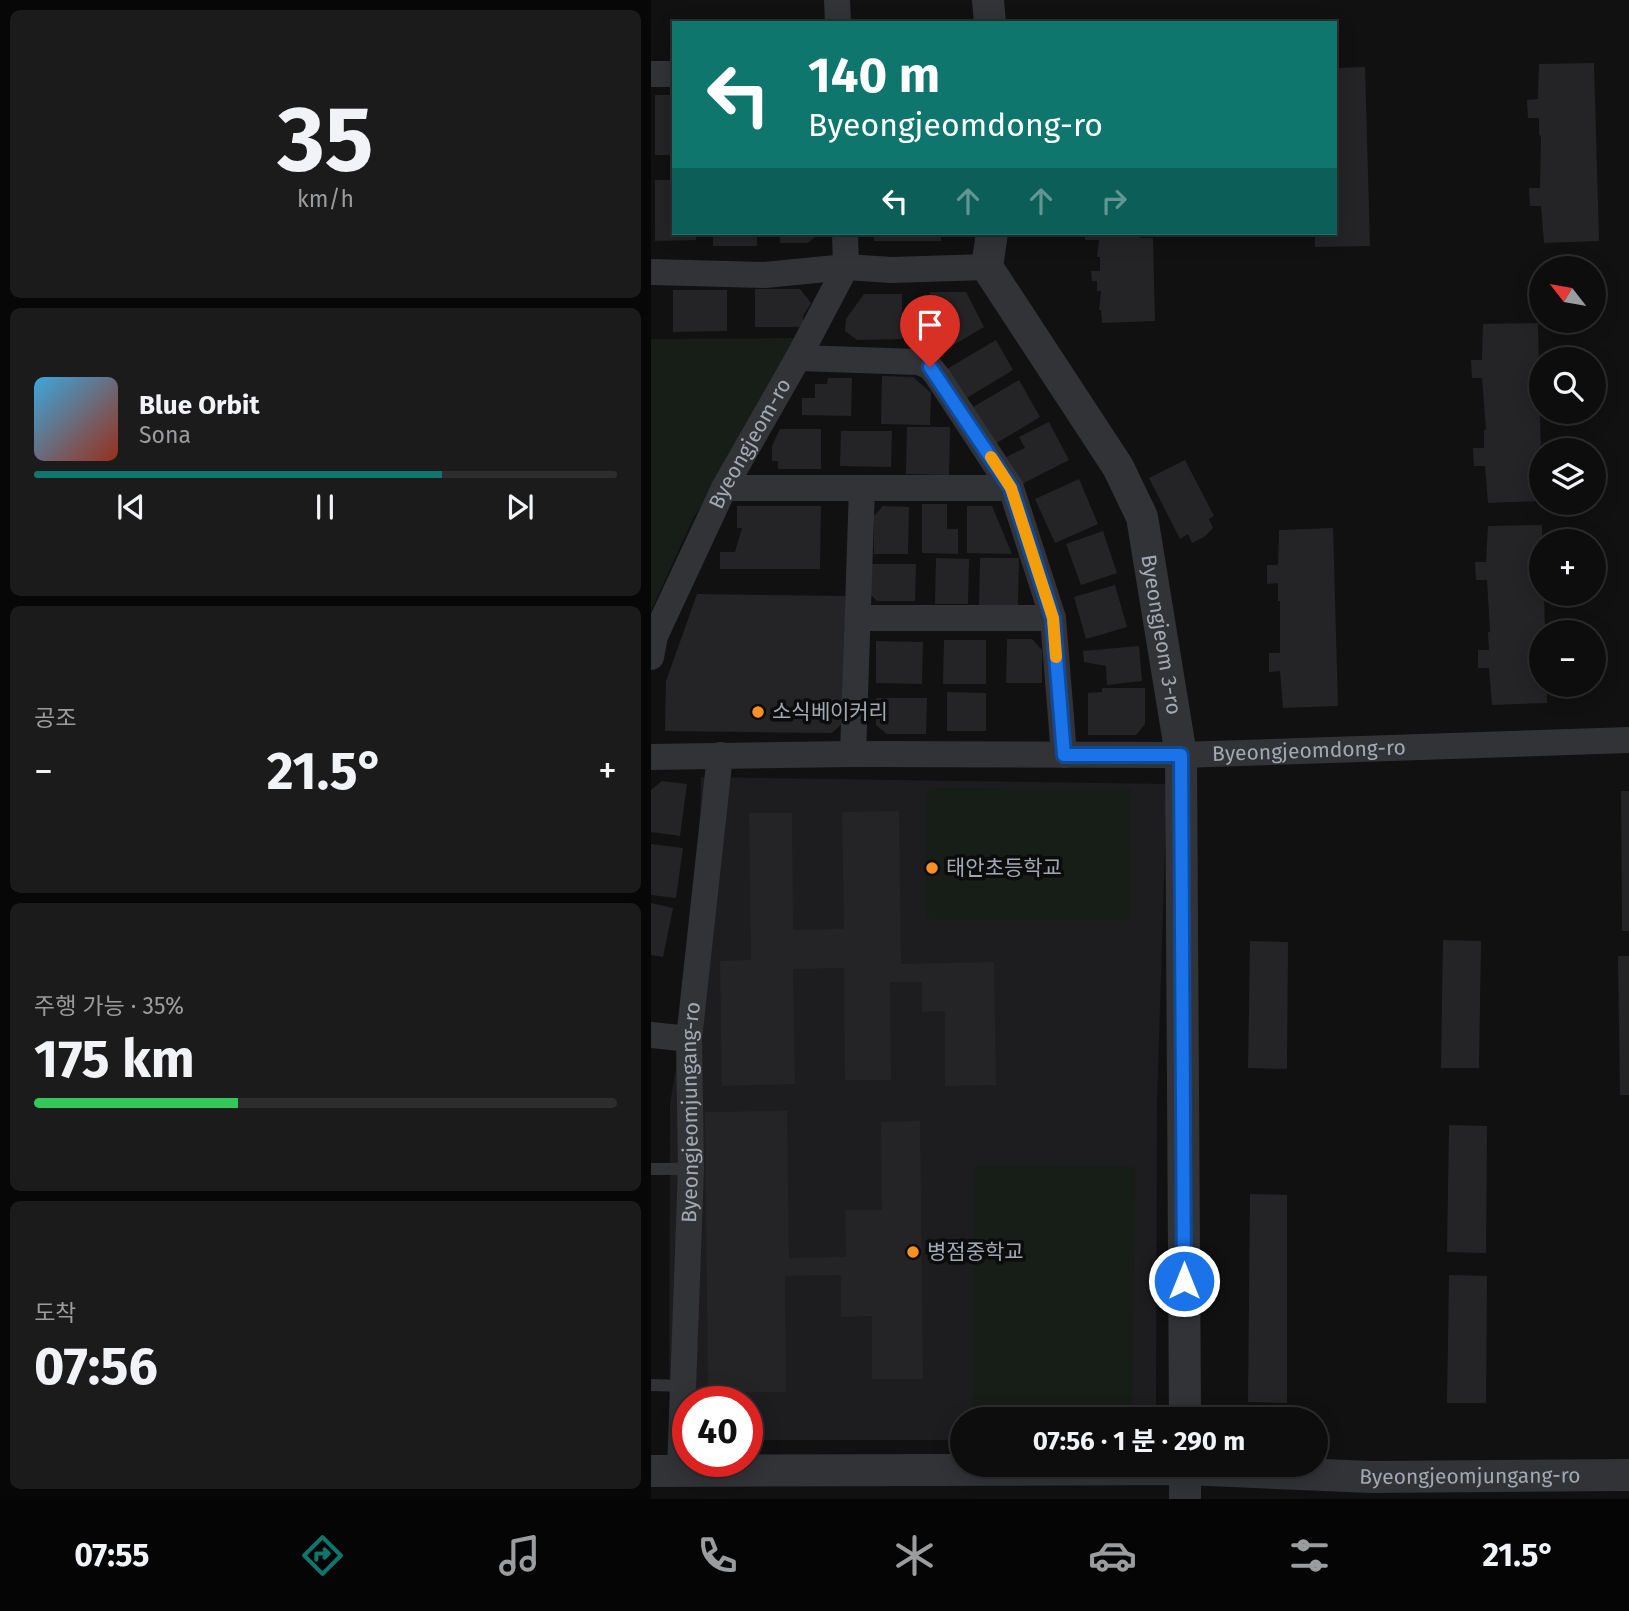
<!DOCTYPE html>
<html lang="ko">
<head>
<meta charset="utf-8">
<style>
  body { margin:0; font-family:"Fira Sans","Noto Sans KR",sans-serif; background:#1b1b1c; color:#f1f3f6; height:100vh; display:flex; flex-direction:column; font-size:26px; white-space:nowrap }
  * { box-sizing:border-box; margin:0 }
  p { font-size:23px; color:#9a9c9e }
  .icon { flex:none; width:38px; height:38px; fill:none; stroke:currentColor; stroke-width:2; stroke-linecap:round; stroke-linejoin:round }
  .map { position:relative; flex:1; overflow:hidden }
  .panel { display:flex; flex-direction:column; gap:10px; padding:10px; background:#070708; width:651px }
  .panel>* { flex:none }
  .banner { position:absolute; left:21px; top:21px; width:665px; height:214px; border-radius:0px; box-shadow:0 4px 18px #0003,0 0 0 2px #2d2d2e; background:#0f766e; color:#fff; overflow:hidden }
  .needle { width:46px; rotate:301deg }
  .fabs { position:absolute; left:878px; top:256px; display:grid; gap:14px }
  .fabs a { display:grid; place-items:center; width:77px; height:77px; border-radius:50%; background:#0d0d0e; box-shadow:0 4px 18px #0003,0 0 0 2px #2d2d2e; font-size:35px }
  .speed { position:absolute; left:21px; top:1386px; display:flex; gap:14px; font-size:35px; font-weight:700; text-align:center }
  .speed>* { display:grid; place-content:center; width:91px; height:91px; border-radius:50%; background:#0d0d0e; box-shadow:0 4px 18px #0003,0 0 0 2px #2d2d2e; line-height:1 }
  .speed .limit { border:10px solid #d22; background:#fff; color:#111 }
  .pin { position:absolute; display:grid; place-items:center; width:60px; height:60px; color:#fff; margin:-72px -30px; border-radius:50% 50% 50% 0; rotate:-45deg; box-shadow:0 0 7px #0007 }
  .pin .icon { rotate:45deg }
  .me { position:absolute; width:77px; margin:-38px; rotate:0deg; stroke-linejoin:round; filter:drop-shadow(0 0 5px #0008) }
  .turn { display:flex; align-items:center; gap:24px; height:147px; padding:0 21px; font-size:32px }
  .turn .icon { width:91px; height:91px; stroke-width:2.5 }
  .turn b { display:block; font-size:49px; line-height:60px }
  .lanes { display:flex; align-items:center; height:66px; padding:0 21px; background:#0003; justify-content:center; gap:35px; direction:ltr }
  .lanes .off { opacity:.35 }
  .big { font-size:52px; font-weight:700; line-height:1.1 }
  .panel .card { flex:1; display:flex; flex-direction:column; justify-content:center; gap:10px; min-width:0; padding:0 24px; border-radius:10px; background:#1b1b1c }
  .panel .dial { align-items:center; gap:0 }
  .dial b { font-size:91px; line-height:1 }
  .song { display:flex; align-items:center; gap:21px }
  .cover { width:84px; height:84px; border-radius:10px; background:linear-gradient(135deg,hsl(200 70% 55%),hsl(10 70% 35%)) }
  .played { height:7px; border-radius:4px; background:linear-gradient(90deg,#0f766e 70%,#2d2d2e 70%) }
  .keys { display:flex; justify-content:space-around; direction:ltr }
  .heat { display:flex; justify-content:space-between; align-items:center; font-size:38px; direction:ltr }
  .charge { height:10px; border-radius:5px; background:linear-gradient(90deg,#34c759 35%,#2d2d2e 0) }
  .trip { position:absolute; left:299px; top:1407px; width:378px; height:70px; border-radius:35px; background:#0d0d0e; box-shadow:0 4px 18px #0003,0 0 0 2px #2d2d2e; font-weight:700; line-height:70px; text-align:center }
  .menu { display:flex; height:112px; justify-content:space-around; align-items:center; background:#050506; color:#9a9c9e }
  .menu .icon { width:49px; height:49px }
  .menu .active { color:#0f766e }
  .menu b { font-size:32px; color:#f1f3f6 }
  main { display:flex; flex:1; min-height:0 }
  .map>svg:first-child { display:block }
  .built { fill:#1d1d1f }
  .green { fill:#171d17 }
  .building { fill:#242426 }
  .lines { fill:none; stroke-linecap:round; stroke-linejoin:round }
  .service { stroke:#323337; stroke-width:12 }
  .minor { stroke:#323337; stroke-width:26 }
  .tertiary { stroke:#323337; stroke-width:32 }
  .route-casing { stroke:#114b97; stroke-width:18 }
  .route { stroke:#1a73e8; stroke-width:12 }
  .slow { stroke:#f59e0b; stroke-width:12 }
  .poi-dot { fill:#f89023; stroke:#0c0c0d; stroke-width:2.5 }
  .labels { text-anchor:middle; stroke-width:7; stroke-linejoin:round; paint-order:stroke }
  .street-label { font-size:21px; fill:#a1aab4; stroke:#0c0c0d }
  .poi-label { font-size:21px; fill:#a1aab4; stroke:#0c0c0d; text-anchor:start }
</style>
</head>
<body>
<main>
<section class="panel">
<div class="card dial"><b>35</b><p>km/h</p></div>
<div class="card">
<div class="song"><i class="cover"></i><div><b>Blue Orbit</b><p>Sona</p></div></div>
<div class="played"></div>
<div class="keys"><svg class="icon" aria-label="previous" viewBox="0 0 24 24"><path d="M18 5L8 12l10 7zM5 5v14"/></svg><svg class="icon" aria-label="pause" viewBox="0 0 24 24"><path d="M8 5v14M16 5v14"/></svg><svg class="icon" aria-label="next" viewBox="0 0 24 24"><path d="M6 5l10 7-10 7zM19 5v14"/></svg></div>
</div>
<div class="card"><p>공조</p>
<div class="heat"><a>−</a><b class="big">21.5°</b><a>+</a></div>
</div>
<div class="card"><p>주행 가능 · 35%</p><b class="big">175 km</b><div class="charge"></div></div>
<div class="card"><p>도착</p><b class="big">07:56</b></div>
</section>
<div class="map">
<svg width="978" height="1499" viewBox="0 0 978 1499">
  <rect width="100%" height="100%" fill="#111112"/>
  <polygon class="built" points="50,777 516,784 506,1103 505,1415 501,1419 312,1419 311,1440 96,1440 96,1402 37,1402 18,1440 19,1103 46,952"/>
  <g class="green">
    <polygon points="145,338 146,352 42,519 0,611 0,339"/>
    <polygon points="276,788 480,789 479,920 275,919"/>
    <polygon points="324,1166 484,1167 481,1411 322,1410"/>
  </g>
  <g class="building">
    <polygon points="943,63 948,241 893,243 890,206 879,206 878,188 889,188 890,136 888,135 888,118 877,118 876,100 887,99 888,64"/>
    <polygon points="714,67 719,246 664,247 664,233 684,233 684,68"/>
    <rect x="4" y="95" width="19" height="60"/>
    <polygon points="4,180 23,180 23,233 45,233 45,240 4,241"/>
    <rect x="62" y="233" width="44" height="13"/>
    <polygon points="129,233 169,233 157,243 129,243"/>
    <rect x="223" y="233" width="67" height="8"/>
    <polygon points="434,233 489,233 489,238 502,238 504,321 451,323 450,310 448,310 450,291 446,291 446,281 441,281 440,271 449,271 449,257 446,257 448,240 434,240"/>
    <polygon points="104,289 149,289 160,303 152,316 152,327 104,327"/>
    <polygon points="22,290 76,290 76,331 22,332"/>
    <polygon points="279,292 315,292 333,327 289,353 279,347"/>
    <polygon points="213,294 251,294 251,339 206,340 194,331 195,319"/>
    <polygon points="887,323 891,501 837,503 834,466 823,466 822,448 833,448 833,430 835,430 831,378 821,378 820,360 831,360 832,324"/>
    <polygon points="345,340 362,370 314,399 296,369"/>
    <polygon points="231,376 262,377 280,393 279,425 230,424"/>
    <polygon points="177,378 201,378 200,416 151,415 151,398 164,398 164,384 176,384"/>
    <polygon points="368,380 389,417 344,444 322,407"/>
    <polygon points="398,422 418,460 365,487 351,459 374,448 368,437"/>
    <polygon points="256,427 299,427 298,475 255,474"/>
    <polygon points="129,429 170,429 170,469 127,469 127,461 121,461 121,446"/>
    <polygon points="190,431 241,431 240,467 189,466"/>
    <polygon points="534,460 563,516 558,519 562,528 553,537 541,543 537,534 529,539 498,478"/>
    <polygon points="428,479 447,524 404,543 384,499"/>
    <polygon points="271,504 296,504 296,529 307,529 307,554 271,553"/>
    <polygon points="86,506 170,506 169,569 69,569 69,552 84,552 91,528 86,528"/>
    <polygon points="232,506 258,507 257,554 223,554 223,516"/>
    <polygon points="316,506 341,506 361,554 316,553"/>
    <polygon points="891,525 891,593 893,593 894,632 891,632 891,684 896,684 896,703 841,705 838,668 827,668 827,650 838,650 837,632 839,632 836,580 825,580 824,562 835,562 837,526"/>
    <polygon points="682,528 687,706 632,708 629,671 618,672 618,653 629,653 629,601 627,601 627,583 616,584 616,565 627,565 628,530"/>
    <polygon points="452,531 466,573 430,585 415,544"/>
    <polygon points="285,558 318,559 317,604 284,604"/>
    <polygon points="329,558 368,558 367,606 328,605"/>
    <polygon points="219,564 265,564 264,601 226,601 219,594"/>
    <polygon points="464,585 476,627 435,639 423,597"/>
    <polygon points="46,594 194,596 193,722 181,733 14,731 15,681"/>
    <polygon points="356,639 381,639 391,650 391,683 355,683"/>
    <polygon points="293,640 335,640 335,684 292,684"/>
    <polygon points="225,641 272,642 271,684 225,683"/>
    <polygon points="488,646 491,681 456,685 455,666 433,662 432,651"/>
    <polygon points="451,688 494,688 494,724 485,735 437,735 437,693 451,692"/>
    <polygon points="296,692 335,693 335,731 296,731"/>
    <polygon points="225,698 276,698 275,734 236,734 225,725"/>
    <polygon points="11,781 36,784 29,836 0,832 0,790"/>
    <polygon points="970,791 978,791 978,931 971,931"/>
    <polygon points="248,811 250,964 343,962 345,1085 294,1086 294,1011 271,1012 271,982 239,982 240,1080 194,1080 193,968 142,969 144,1084 71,1086 69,961 100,960 98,813 141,813 142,930 193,929 191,812"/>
    <polygon points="0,844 32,848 25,898 0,895"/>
    <polygon points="0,903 22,908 12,957 0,955"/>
    <polygon points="792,940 830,941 828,1068 790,1068"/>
    <polygon points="599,941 637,942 636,1069 597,1068"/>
    <polygon points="967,956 978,956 978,1095 969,1095"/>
    <polygon points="136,1111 138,1258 195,1257 194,1210 231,1210 230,1122 269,1121 272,1379 221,1379 221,1316 190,1317 190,1275 134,1276 135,1392 57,1393 54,1112"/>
    <polygon points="798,1125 836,1126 835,1253 796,1252"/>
    <polygon points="599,1194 636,1195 636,1403 597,1402"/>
    <polygon points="798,1275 836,1276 835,1403 796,1403"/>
  </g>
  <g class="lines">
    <g class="service">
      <polyline points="0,1169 40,1169"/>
      <polyline points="0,1385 32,1386"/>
    </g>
    <g class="minor">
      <polyline points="186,0 187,23"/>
      <polyline points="0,74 23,74"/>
      <polyline points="0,272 114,275 195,267 240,270 336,267"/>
      <polyline points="147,358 268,362 279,367 287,377 360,488 402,618 413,755"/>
      <polyline points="73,488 360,488"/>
      <polyline points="207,618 402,618"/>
      <path id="s1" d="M0,657L4,636L73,488L147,358L195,267L194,233"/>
      <polyline points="202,754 211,488"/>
      <path id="s2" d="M0,757L202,754L530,755L978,740"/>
      <polyline points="0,1035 38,1039"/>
      <path id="s3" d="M29,1471L40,1169L38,1039L69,755"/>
    </g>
    <g class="tertiary">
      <polyline points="337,0 339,23"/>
      <path id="s4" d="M341,233L336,267L467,467L491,517L530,755L534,1419"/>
      <path id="s5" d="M0,1471L534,1469L720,1477L978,1475"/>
      <polyline points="534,1499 534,1465"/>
    </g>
  </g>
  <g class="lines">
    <defs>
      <polyline id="route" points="279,367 360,488 402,618 413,755 530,755 533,1281"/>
    </defs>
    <use href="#route" class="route-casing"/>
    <use href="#route" class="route"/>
    <polyline class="slow" points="340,457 360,488 402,618 405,657"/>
  </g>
  <g class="poi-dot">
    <circle cx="107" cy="712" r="7"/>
    <circle cx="281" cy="868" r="7"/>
    <circle cx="262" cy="1252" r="7"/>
  </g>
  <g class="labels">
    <g class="street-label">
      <text dy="7" stroke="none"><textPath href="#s1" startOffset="236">Byeongjeom-ro</textPath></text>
      <text dy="7" stroke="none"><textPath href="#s4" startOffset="448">Byeongjeom 3-ro</textPath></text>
      <text dy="7" stroke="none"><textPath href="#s2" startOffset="658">Byeongjeomdong-ro</textPath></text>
      <text dy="7" stroke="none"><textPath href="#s3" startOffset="359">Byeongjeomjungang-ro</textPath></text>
      <text dy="7" stroke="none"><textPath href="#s5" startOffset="819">Byeongjeomjungang-ro</textPath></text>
    </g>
    <g class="poi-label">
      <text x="121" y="719">소식베이커리</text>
      <text x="295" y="875">태안초등학교</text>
      <text x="276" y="1259">병점중학교</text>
    </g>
  </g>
</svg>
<div class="fabs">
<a><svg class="needle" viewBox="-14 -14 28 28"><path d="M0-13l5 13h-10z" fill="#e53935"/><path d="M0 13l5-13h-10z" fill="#9a9c9e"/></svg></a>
<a><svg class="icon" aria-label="search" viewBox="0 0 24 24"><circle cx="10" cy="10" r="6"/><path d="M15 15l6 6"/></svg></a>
<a><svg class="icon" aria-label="layers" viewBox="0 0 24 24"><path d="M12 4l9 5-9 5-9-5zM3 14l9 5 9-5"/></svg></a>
<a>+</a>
<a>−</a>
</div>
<div class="speed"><div class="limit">40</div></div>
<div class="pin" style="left:279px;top:367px;background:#d93025"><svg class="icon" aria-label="arrive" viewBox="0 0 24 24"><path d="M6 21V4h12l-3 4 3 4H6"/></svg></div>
<svg class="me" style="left:533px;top:1281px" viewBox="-20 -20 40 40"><circle r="17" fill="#1a73e8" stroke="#fff" stroke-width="3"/><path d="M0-11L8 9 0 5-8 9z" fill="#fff"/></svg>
<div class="trip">07:56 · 1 분 · 290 m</div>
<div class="banner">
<div class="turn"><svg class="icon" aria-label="left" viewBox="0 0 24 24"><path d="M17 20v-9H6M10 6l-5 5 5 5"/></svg><div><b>140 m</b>Byeongjeomdong-ro</div></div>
<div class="lanes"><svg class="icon" aria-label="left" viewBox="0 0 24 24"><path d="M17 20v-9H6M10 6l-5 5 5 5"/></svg><svg class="icon off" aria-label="ahead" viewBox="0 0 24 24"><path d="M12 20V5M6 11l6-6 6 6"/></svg><svg class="icon off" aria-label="ahead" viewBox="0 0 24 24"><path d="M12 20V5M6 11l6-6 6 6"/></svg><svg class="icon off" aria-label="right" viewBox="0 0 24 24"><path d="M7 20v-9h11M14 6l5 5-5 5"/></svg></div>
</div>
</div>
</main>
<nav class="menu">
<b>07:55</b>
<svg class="icon active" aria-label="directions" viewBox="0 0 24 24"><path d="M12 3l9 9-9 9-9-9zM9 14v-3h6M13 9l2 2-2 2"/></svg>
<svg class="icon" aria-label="music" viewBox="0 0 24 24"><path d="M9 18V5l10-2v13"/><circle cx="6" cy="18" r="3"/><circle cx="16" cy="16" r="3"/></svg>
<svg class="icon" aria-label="phone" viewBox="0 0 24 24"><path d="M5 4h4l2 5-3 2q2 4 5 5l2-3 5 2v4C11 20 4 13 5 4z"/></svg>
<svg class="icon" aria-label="climate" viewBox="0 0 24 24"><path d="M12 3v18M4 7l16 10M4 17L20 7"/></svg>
<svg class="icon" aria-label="car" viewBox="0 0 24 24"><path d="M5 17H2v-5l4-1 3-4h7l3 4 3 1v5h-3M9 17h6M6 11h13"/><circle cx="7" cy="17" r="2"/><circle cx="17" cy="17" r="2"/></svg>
<svg class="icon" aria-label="filters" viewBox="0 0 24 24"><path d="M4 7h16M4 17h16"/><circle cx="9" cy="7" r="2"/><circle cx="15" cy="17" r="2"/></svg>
<b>21.5°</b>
</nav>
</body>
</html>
